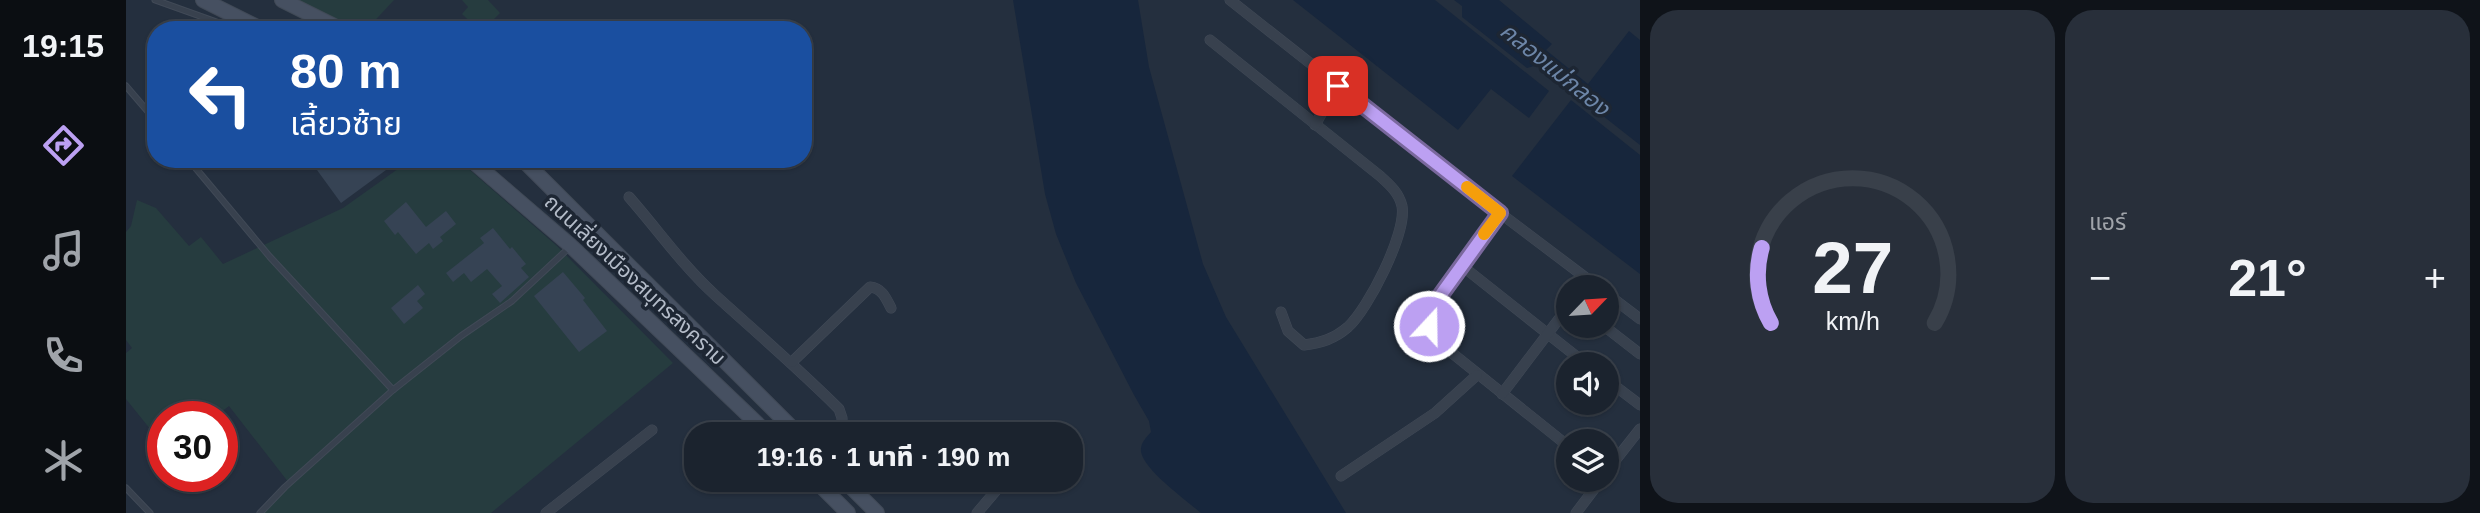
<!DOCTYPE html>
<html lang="th">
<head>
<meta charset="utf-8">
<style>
  body { margin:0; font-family:Arial,"Noto Sans Thai",sans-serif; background:#282f3a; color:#f1f3f6; height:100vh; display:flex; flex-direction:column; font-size:26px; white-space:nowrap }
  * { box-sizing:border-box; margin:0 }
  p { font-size:23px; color:#a0a4aa }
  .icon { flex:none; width:38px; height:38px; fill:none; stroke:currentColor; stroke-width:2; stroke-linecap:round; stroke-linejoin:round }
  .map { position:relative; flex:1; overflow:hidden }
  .panel { display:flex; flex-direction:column; gap:10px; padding:10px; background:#0f1319; width:840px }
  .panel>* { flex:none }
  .top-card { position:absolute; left:21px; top:21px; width:665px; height:147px; border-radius:28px; box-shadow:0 2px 5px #0004,0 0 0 2px #39404a; background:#1a4fa0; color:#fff; overflow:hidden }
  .needle { width:46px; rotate:65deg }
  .controls { position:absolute; left:1430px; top:275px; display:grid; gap:14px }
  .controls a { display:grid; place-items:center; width:63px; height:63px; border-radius:50%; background:#1b232e; box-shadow:0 2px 5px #0004,0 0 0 2px #39404a; font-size:35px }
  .speed { position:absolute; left:21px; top:401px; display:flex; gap:14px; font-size:35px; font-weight:700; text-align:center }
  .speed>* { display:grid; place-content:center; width:91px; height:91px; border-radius:50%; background:#1b232e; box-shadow:0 2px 5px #0004,0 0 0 2px #39404a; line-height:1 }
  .speed .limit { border:10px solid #d22; background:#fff; color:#111 }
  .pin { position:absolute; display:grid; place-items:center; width:60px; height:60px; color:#fff; margin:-30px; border-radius:14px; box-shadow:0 4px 10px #0006 }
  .me { position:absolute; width:77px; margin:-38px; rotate:21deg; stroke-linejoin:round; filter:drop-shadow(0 0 5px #0008) }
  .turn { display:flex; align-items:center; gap:24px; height:147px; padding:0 28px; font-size:32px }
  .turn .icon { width:91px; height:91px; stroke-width:2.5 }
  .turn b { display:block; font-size:49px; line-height:60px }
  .big { font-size:52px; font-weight:800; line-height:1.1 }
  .panel .tile { flex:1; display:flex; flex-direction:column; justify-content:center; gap:10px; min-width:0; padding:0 24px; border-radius:28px; background:#282f3a }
  .panel .dial { align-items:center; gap:0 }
  .dial svg { height:182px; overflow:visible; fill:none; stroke:#39404a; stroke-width:7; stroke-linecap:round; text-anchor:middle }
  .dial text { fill:#f1f3f6; stroke:none }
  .heat { display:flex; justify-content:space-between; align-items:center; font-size:38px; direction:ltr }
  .panel .tiles { flex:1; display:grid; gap:10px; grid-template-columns:repeat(2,1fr) }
  .trip { position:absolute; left:558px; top:422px; width:399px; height:70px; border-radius:28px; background:#1b232e; box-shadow:0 2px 5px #0004,0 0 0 2px #39404a; font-weight:800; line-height:70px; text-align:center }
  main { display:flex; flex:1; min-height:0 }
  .tab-bar { display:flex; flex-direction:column; width:126px; justify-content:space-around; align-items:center; background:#0b0e12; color:#a0a4aa }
  .tab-bar .icon { width:49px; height:49px }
  .tab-bar .on { color:#bca0f2 }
  .tab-bar b { font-size:32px; color:#f1f3f6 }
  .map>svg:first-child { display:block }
  .green { fill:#263c3f }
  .water { fill:#17263c }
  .building { fill:#364354 }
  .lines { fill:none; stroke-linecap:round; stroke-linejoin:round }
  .service-casing { stroke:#414a57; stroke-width:7 }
  .minor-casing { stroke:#414a57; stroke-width:11 }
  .secondary-casing { stroke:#414a57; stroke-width:16 }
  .service { stroke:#38414e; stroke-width:5 }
  .minor { stroke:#38414e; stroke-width:10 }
  .secondary { stroke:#465061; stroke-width:14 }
  .route-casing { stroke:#7a689d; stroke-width:18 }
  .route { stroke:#bca0f2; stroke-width:12 }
  .slow { stroke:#f59e0b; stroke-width:12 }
  .labels { text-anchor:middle; stroke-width:7; stroke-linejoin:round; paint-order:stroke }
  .street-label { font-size:21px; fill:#b4bcc9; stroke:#1d2633 }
  .water-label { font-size:23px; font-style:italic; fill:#6d86a8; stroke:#1d2633 }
</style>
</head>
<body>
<main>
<nav class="tab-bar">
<b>19:15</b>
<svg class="icon on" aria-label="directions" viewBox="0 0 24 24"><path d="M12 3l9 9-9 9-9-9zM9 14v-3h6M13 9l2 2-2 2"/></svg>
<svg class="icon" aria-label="music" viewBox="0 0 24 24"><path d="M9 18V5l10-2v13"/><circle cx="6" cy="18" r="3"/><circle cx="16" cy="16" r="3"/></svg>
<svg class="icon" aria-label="phone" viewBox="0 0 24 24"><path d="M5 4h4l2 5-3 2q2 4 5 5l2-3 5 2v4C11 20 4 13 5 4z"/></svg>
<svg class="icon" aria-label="climate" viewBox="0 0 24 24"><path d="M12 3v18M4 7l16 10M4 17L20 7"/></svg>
</nav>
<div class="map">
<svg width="1514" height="513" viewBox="0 0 1514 513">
  <rect width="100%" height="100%" fill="#242f3e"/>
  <g class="green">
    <polygon points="156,0 268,0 240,30 214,30"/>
    <polygon points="336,0 362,0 374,13 357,30 353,30 336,14 342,7"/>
    <polygon points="280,159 329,159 337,164 431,246 547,363 365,513 135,513 163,483 103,406 90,416 37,416 37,445 0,399 0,353 6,348 0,340 0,232 5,226 11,200 30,208 63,246 75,237 97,264 217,208 276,166"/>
  </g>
  <g class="water">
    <path d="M887,0H1012L1023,67L1077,264L1100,317L1220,513H1075C1060,500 1019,471 1015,452C1014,443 1020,438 1025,432L1023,421L1008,395L950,283L930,234L919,194Z"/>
    <polygon points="1167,0 1309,0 1423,91 1403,118 1365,89 1332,130"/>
    <polygon points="1328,0 1373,0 1426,44 1420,50 1462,84 1503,31 1514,40 1514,145 1412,65 1401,68 1336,17 1336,6"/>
    <polygon points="1445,100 1514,155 1514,274 1386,176"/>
  </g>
  <g class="building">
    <polygon points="183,159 275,159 215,203"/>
    <polygon points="280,202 300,227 320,211 330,224 314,237 317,241 307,249 303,243 290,254 272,232 269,235 258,221"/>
    <polygon points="367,228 384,249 386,247 400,264 395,268 403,277 374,303 366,294 376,286 361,269 345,282 338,273 327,282 320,273 358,243 354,238"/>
    <polygon points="437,272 459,298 457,300 481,331 453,352 408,296"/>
    <polygon points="292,285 299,294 291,301 297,308 278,324 265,308"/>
  </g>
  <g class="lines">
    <defs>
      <g id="service">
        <polyline points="29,0 113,30"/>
        <polyline points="0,86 30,121"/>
        <polyline points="62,159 144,257 267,390"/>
        <polyline points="0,488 24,513"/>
        <polyline points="134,513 159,487 267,390 335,336 386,301 445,246"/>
      </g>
      <g id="minor">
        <polyline points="1104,0 1374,213 1472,287"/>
        <path d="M1084,40L1254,176C1264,185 1273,193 1276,206C1281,233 1242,309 1222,327C1208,339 1195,343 1178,345L1162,331L1155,312"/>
        <polyline points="1189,125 1211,86"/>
        <path d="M503,197C532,230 557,266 589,295C631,333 673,369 713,409L716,418V434"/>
        <polyline points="1374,213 1301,315 1303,326 1311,341 1442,446"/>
        <polyline points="1335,265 1460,364"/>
        <polyline points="1480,293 1514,319"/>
        <polyline points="1478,326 1514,354"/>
        <path d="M666,362L744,287C756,288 760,298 765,308"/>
        <polyline points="1480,379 1514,405"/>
        <polyline points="1376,394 1442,307"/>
        <polyline points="926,434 928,433"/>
        <polyline points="1480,472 1514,429"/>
        <polyline points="1215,476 1309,413 1351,375"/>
        <polyline points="420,513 526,430"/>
        <polyline points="851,513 879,480"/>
        <polyline points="1450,513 1475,480"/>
      </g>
      <g id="secondary">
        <polyline points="77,0 137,30"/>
        <polyline points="156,0 216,30"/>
        <polyline points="344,159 445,246 642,434"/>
        <polyline points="396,159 672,434"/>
        <polyline points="689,480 722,513"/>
        <polyline points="718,480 751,513"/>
      </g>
    </defs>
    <use href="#service" class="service-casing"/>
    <use href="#minor" class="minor-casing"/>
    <use href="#secondary" class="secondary-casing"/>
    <use href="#service" class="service"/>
    <use href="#minor" class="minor"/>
    <use href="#secondary" class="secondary"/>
  </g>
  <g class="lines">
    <defs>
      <polyline id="route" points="1212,86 1374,213 1301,314 1303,326"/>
    </defs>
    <use href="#route" class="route-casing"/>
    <use href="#route" class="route"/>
    <polyline class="slow" points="1341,187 1374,213 1358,234"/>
  </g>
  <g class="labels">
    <g class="street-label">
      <text transform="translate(509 280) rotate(43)" y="7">ถนนเลี่ยงเมืองสมุทรสงคราม</text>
    </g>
    <g class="water-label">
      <text transform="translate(1429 69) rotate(39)" y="8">คลองแม่กลอง</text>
    </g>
  </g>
</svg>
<div class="controls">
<a><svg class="needle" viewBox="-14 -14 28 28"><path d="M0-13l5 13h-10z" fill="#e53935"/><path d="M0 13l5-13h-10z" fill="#a0a4aa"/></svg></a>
<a><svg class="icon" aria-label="sound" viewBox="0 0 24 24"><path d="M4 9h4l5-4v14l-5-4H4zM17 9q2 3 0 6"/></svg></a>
<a><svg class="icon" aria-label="layers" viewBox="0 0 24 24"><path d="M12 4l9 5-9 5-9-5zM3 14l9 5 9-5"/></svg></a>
</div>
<div class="speed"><div class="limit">30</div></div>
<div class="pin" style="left:1212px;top:86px;background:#d93025"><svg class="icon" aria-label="arrive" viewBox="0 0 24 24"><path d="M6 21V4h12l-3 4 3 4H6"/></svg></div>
<svg class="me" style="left:1303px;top:326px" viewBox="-20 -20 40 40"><circle r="17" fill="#bca0f2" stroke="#fff" stroke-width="3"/><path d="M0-11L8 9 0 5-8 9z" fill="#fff"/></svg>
<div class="trip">19:16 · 1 นาที · 190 m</div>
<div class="top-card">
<div class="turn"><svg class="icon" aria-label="left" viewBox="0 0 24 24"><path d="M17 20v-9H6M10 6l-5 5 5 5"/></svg><div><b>80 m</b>เลี้ยวซ้าย</div></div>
</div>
</div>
<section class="panel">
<div class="tiles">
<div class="tile dial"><svg viewBox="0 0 100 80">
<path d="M14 69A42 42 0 1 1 86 69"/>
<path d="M14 69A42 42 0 0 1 10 36" stroke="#bca0f2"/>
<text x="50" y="56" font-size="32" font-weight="700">27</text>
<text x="50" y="72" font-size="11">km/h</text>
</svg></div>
<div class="tile"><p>แอร์</p>
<div class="heat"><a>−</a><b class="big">21°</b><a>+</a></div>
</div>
</div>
</section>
</main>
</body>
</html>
